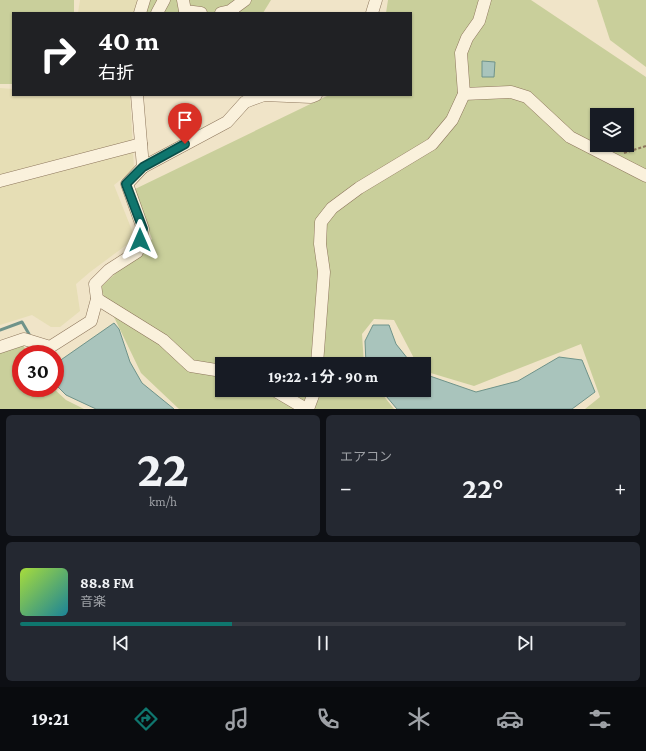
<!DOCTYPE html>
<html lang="ja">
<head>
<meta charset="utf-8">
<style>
  body { margin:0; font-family:"Crimson Pro","Noto Sans JP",serif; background:#242831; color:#f1f3f6; height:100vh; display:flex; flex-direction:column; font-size:15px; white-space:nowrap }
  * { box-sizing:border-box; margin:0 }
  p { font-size:13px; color:#9ea1a6 }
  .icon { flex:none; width:22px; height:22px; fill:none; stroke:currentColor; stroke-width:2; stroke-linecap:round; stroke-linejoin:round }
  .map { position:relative; height:409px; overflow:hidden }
  .drawer { display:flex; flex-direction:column; gap:6px; padding:6px; background:#0d0f14; flex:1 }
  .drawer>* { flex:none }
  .hud { position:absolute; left:12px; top:12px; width:400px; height:84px; border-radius:0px; box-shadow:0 1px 3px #0004; background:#202124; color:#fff; overflow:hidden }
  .tools { position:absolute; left:590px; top:108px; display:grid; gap:8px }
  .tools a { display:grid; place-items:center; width:44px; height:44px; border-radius:0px; background:#171b24; box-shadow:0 1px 3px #0004; font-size:20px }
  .speed { position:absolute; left:12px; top:345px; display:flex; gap:8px; font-size:20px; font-weight:700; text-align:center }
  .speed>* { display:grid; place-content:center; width:52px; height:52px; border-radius:50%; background:#171b24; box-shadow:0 1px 3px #0004; line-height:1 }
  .speed .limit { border:6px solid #d22; background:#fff; color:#111 }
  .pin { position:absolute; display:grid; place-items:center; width:34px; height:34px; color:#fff; margin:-41px -17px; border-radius:50% 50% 50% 0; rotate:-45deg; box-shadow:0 0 4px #0007 }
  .pin .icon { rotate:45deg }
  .me { position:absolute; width:44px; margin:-22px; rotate:0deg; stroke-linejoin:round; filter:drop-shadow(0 0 3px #0008) }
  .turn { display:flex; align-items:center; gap:14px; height:84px; padding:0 20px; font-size:18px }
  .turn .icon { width:52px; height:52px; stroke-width:2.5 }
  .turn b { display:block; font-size:28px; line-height:34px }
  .big { font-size:30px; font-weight:700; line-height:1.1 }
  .drawer .widget { flex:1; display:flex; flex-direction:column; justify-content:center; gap:6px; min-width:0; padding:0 14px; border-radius:6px; background:#242831 }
  .drawer .dial { align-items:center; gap:0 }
  .dial b { font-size:52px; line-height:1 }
  .song { display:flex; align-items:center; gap:12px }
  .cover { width:48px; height:48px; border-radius:6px; background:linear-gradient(135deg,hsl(80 70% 55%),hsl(190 70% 35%)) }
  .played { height:4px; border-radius:2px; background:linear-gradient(90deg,#0f766e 35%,#363941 35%) }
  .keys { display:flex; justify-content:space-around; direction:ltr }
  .heat { display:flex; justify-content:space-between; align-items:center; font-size:22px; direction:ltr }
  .drawer .tiles { flex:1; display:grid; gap:6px; grid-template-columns:1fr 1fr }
  .widget:last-child { grid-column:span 2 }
  .trip { position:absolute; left:215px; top:357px; width:216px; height:40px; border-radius:0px; background:#171b24; box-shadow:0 1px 3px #0004; font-weight:700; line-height:40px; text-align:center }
  .tab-bar { display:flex; height:64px; justify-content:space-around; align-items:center; background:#090b0e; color:#9ea1a6 }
  .tab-bar .icon { width:28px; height:28px }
  .tab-bar .on { color:#0f766e }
  .tab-bar b { font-size:18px; color:#f1f3f6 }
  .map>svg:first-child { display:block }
  .farmland { fill:#e6deb5 }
  .green { fill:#c9cf9b; fill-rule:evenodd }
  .water { fill:#a9c4bc; stroke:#6f938a }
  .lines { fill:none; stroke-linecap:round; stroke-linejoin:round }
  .stream { stroke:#6f938a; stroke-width:3 }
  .minor-casing { stroke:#8d765c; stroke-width:13 }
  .path { stroke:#8d765c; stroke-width:2; stroke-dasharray:3 2; stroke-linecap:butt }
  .minor { stroke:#faf1dc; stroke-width:12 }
  .route-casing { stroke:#0a4d48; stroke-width:10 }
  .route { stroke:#0f766e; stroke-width:7 }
</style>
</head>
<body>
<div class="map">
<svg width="646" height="409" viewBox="0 0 646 409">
  <rect width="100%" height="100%" fill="#f0e4c8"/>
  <g class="farmland">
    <polygon points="80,0 138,0 134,13 78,13"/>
    <polygon points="0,88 13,89 13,95 130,95 134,169 114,185 133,233 129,243 90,272 76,284 80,311 60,327 51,327 32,315 0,325"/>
  </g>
  <g class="green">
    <polygon points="0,0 74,0 74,13 13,13 13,84 0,84"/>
    <polygon points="139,0 271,0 263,13 139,13"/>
    <path d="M388,0H531L646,77V409H585L600,397L581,344L474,386L424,371V364H417L394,320L374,319L362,334L364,364H222V390H379L394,409H179L141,373L100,288L152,239L133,190L329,95H411V13H386ZM597,115H627V145H597Z"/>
    <polygon points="597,0 646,0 646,67 610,40"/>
    <polygon points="22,343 28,354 21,354 21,388 53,388 66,400 84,409 0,409 0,351"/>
  </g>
  <g class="water">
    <polygon points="482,61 495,62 494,77 482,77"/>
    <polygon points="114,323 119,329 130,362 142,383 174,409 96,409 66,395 55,384 55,364"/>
    <polygon points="373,325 389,325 396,344 412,364 366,364 365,341"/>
    <polygon points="559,357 582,360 595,392 572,409 397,409 381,390 424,390 424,374 476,392 518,381"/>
  </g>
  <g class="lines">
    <g class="stream">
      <polyline points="0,330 22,322 29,334"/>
      <polyline points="38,348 41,354"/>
    </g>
    <defs>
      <g id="minor">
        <polyline points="183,0 185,11 201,13"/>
        <polyline points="140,13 144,0"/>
        <polyline points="157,13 164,0"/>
        <polyline points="221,13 230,11 245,0"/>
        <polyline points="372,13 376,0"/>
        <polyline points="464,94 511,92 527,97 570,137 646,176"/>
        <polyline points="143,167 227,122 245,102 264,95 311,97 316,95"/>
        <polyline points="0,181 141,144"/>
        <polyline points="97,299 163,340 191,366 222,371"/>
        <polyline points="0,347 24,339 50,347 91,321 97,299 95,284 109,270 137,252 143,229 127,184 143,167 137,95"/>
        <polyline points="317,364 324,272 320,244 321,222 332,208 359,188 432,144 452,120 464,94 461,53 467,38 479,21 485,0"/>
        <polyline points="274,390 306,409"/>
        <polyline points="308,409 315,390"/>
      </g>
    </defs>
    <use href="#minor" class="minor-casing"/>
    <polyline class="path" points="624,153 646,146"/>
    <use href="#minor" class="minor"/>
  </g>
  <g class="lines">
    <defs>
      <polyline id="route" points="140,240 143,229 126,184 143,167 185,144"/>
    </defs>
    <use href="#route" class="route-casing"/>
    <use href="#route" class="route"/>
  </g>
</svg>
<div class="tools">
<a><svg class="icon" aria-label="layers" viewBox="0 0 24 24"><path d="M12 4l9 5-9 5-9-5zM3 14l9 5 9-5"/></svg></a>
</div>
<div class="speed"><div class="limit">30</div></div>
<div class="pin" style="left:185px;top:144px;background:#d93025"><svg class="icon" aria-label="arrive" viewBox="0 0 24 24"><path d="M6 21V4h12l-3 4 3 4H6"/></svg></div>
<svg class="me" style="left:140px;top:240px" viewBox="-20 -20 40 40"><path d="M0-17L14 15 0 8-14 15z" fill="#0f766e" stroke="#fff" stroke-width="4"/></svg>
<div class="trip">19:22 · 1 分 · 90 m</div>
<div class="hud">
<div class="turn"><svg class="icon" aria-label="right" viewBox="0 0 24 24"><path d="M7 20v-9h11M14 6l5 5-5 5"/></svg><div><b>40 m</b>右折</div></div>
</div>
</div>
<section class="drawer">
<div class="tiles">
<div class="widget dial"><b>22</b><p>km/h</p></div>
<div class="widget"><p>エアコン</p>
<div class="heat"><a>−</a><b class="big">22°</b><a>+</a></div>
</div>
<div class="widget">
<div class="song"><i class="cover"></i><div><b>88.8 FM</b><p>音楽</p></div></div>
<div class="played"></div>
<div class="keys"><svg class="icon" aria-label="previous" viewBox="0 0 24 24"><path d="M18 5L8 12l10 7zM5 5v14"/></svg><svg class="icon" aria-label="pause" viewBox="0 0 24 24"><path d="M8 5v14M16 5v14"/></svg><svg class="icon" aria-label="next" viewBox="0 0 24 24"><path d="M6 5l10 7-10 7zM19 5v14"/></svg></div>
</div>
</div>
</section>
<nav class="tab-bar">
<b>19:21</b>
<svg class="icon on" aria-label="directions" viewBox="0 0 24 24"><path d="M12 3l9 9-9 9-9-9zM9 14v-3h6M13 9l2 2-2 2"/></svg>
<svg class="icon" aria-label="music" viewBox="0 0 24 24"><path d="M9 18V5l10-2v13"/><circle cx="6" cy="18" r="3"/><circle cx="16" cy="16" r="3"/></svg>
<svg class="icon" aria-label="phone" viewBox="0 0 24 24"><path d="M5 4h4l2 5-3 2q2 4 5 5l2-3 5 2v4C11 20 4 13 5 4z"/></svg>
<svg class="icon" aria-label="climate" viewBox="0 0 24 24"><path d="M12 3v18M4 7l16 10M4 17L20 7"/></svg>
<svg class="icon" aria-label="car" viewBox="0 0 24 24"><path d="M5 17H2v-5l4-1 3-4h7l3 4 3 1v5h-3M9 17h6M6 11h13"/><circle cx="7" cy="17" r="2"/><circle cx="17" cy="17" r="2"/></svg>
<svg class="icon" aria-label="filters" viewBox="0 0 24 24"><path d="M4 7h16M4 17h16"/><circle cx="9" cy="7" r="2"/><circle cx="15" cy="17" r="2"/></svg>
</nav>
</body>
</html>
